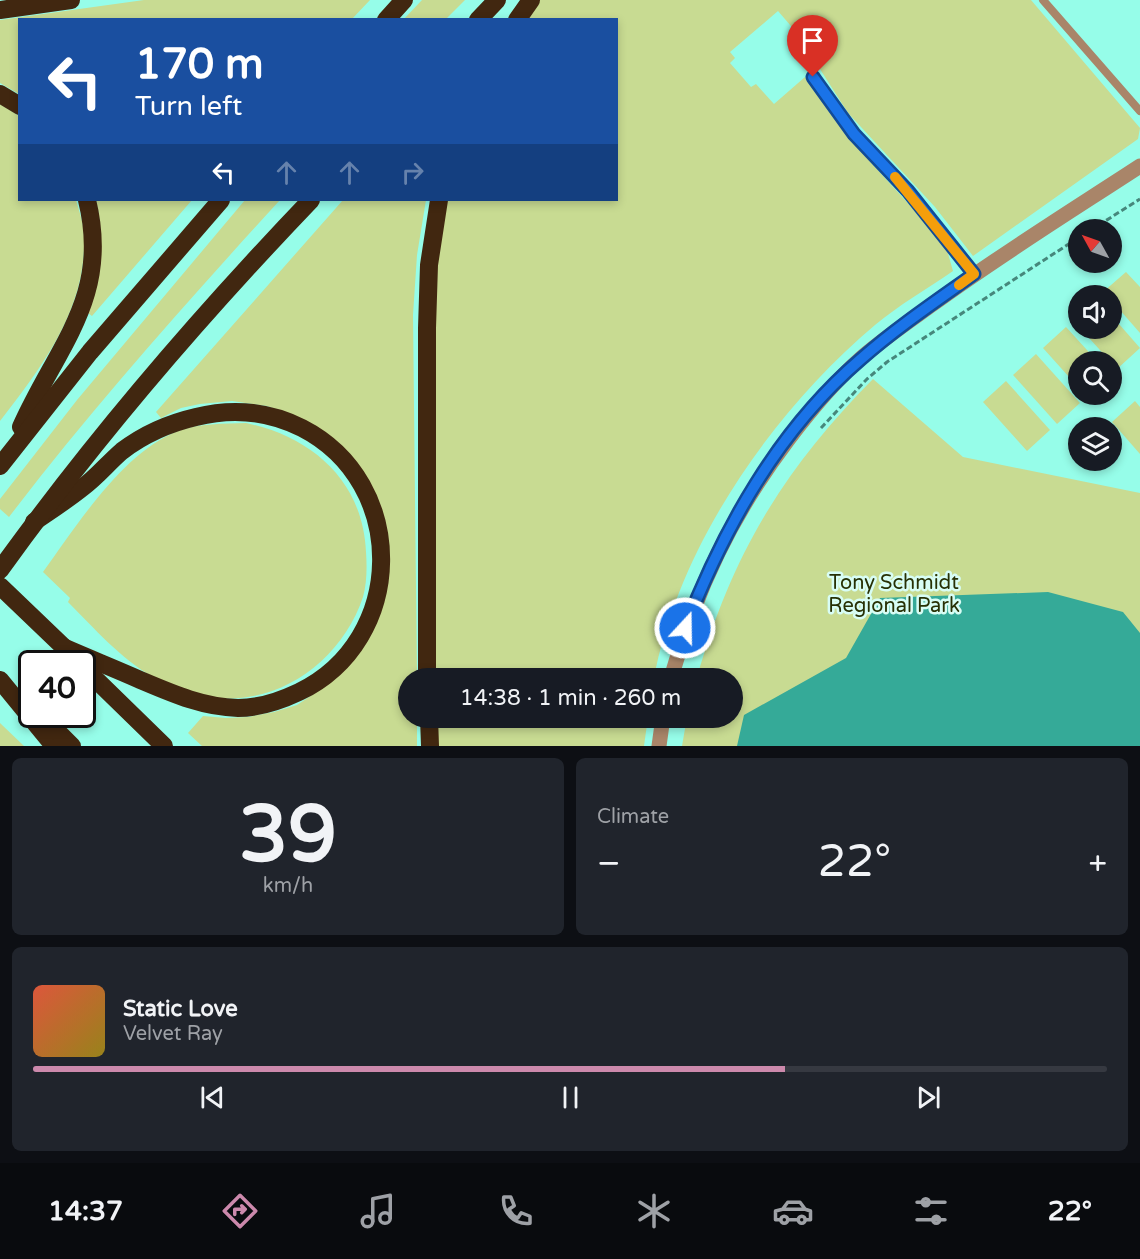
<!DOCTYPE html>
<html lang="en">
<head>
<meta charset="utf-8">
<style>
  body { margin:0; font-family:"Varela Round",sans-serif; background:#20242c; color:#f1f3f6; height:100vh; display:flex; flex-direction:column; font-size:22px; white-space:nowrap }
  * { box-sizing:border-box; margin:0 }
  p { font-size:20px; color:#9ea1a6 }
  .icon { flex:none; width:33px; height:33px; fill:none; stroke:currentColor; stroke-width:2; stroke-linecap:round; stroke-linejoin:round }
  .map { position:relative; height:746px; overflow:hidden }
  .sheet { display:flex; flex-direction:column; gap:12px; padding:12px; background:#0d0f14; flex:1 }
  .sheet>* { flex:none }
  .banner { position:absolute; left:18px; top:18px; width:600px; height:183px; border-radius:0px; box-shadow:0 3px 9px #0003; background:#1a4fa0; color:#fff; overflow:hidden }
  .needle { width:39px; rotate:310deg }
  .controls { position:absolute; left:1068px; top:219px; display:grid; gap:12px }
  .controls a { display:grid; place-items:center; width:54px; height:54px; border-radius:50%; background:#171b24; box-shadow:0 3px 9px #0003; font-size:30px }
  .speed { position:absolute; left:18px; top:650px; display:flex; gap:12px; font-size:30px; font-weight:700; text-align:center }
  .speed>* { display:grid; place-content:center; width:78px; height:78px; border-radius:50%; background:#171b24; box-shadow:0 3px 9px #0003; line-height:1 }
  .speed .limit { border:3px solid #111; border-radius:9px; background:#fff; color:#111 }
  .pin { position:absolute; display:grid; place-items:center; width:51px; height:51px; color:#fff; margin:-62px -26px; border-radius:50% 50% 50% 0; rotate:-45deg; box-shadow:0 0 6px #0007 }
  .pin .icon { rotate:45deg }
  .me { position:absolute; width:66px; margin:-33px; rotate:21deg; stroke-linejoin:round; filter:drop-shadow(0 0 4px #0008) }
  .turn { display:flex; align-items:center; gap:21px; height:126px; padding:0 18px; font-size:27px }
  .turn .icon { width:78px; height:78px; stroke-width:2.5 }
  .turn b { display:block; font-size:42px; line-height:51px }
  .lanes { display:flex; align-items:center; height:57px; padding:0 18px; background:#0003; justify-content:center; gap:30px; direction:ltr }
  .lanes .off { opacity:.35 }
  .big { font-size:45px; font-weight:600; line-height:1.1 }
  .sheet .tile { flex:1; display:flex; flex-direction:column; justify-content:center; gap:9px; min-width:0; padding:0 21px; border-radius:9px; background:#20242c }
  .sheet .dial { align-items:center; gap:0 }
  .dial b { font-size:78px; line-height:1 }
  .song { display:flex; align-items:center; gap:18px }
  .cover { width:72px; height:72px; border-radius:9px; background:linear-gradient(135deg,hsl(10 70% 55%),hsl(50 70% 35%)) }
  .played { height:6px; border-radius:3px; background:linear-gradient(90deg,#cc89ac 70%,#363941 70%) }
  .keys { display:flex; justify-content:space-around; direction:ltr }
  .heat { display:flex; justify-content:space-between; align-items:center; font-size:33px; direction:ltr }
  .sheet .tiles { flex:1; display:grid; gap:12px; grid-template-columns:1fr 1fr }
  .tile:last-child { grid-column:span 2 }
  .trip { position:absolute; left:398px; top:668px; width:345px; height:60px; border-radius:30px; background:#171b24; box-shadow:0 3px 9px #0003; font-weight:600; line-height:60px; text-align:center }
  .tab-bar { display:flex; height:96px; justify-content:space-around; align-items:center; background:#090b0e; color:#9ea1a6 }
  .tab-bar .icon { width:42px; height:42px }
  .tab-bar .active { color:#cc89ac }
  .tab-bar b { font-size:27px; color:#f1f3f6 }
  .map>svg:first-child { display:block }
  .green { fill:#c8db92 }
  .water { fill:#35aa98 }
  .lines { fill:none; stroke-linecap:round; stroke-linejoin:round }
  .path { stroke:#46877b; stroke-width:3; stroke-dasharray:6 3; stroke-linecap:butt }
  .service { stroke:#a98569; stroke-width:8 }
  .tertiary { stroke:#a98569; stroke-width:15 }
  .motorway { stroke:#412710; stroke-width:18 }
  .route-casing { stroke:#114b97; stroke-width:15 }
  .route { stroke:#1a73e8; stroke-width:10 }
  .slow { stroke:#f59e0b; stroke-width:10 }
  .labels { text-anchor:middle; stroke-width:5; stroke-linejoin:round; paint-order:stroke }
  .park-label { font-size:20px; fill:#273004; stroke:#d8fdf5 }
</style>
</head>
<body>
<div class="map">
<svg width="1140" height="746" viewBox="0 0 1140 746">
  <rect width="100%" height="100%" fill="#96fde9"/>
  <g class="green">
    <polygon points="144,0 370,0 352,19 20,20 19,94 0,83 0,20"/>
    <polygon points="422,0 465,0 446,19 404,19"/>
    <path d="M536,0H1031L1140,128L1138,139L973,256L935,207L848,113L818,66L822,62L778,11L730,52L735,58L730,63L751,87L756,84L774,104L805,77C843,136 893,186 940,238L947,250L953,271C927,289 899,305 875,325C773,411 679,545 654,678H433V271L443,200H616V20L522,19Z"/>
    <path d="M0,104L19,116L20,200H76C79,211 84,224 84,236C87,308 42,367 0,421Z"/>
    <path d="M96,200H192L92,316L88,313C98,271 106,243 96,200Z"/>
    <path d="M245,200H280C186,303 94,406 9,517L0,509V499L77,400Z"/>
    <polygon points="343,200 426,200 417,255 413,315 417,678 408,678 408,717 417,717 417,746 202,746 188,733 203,716 226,718 248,717 274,712 297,705 324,687 342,670 357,653 385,524 304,420 267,406 232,401 200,404 181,408 161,418 156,412"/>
    <polygon points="1126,272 1140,287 1140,333 1112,301 1112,296 1106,295 1103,292"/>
    <polygon points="1112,316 1140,348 1117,369 1081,329 1112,328"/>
    <polygon points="1066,327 1097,361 1078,362 1078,387 1043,348"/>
    <polygon points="1036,354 1080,403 1057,424 1013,375"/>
    <path d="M873,379L963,457L1140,493V746H682L687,717H732V678H697C731,555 784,469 873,379Z"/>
    <polygon points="1006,381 1050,430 1027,451 983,402"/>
    <polygon points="1135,401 1140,407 1140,454 1112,422"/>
    <path d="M246,423C312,437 363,481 366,552C367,566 367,583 363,597C341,663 274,710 204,696C195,694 186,690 178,687C170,683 161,681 153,677C120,658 94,628 68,602L70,598L43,572C77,525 123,452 178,431C200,423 223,424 246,423Z"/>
    <polygon points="434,717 648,717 644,746 434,746"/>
    <polygon points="0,723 24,746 0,746"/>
  </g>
  <polygon class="water" points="1048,592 1123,612 1140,633 1140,746 737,746 744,715 846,658 880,598"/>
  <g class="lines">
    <g class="path">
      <polyline points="1091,230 1140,199"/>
      <polyline points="821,428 867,379 887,362 1078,238"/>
    </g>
    <g class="service">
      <polyline points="1043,0 1140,111"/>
      <polyline points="813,77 854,134 908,191 974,274"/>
    </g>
    <g class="tertiary">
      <path d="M671,678C696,589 732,514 788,440C810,411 833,383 860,359C883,339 908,322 933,304C1000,255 1071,211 1140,166"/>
      <polyline points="659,746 663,717"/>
    </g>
    <g class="motorway">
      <polyline points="0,10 71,0"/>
      <polyline points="386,20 404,0"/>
      <polyline points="478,20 497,0"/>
      <polyline points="517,20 531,0"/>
      <polyline points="0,94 20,106"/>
      <path d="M21,427C57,346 111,297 87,200"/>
      <polyline points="0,466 90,352 221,200"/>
      <path d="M34,522C50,511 67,500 82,488C97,477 108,463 122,451C143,435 170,423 196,417C232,408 268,411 302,428C409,483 407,640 299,692C280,701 259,708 238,708C202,707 171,693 138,679C113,668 88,658 63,647"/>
      <path d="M0,570C94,439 200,316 311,200"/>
      <polyline points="0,586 72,655"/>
      <polyline points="82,666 164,746"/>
      <polyline points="427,678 427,328 429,265 439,200"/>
      <polyline points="0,680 54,746"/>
      <polyline points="429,717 430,746"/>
      <polyline points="45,719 72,746"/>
    </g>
  </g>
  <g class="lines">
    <defs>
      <path id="route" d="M685,628C724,528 778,430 861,359C896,328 936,301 974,274L908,191L854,134L813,77"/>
    </defs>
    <use href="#route" class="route-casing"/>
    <use href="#route" class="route"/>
    <polyline class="slow" points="895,177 974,274 959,285"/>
  </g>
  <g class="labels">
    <g class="park-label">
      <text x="894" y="589">Tony Schmidt<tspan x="894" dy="23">Regional Park</tspan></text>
    </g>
  </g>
</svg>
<div class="controls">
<a><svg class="needle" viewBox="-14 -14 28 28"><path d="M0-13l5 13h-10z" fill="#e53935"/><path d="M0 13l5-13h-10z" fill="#9ea1a6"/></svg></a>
<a><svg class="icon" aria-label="sound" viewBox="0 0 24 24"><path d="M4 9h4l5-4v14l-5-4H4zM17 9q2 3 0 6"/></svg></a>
<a><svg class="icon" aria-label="search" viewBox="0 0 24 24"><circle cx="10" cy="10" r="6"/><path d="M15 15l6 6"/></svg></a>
<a><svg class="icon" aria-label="layers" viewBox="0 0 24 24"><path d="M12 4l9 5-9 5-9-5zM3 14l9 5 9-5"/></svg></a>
</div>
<div class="speed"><div class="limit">40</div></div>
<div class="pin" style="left:813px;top:77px;background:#d93025"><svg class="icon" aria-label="arrive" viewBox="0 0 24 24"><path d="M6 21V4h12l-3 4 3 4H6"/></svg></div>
<svg class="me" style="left:685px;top:628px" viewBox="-20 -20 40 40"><circle r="17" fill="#1a73e8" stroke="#fff" stroke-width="3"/><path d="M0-11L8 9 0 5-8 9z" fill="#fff"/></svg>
<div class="trip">14:38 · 1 min · 260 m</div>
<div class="banner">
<div class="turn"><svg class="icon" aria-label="left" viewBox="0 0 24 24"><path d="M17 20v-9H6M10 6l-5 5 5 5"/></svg><div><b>170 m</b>Turn left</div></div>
<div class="lanes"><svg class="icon" aria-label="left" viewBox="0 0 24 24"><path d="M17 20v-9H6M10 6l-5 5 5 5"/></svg><svg class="icon off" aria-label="ahead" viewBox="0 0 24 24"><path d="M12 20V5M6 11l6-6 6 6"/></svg><svg class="icon off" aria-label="ahead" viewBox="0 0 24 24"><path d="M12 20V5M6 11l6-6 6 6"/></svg><svg class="icon off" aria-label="right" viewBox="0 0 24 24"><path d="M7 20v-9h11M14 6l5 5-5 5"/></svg></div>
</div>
</div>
<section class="sheet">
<div class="tiles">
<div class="tile dial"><b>39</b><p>km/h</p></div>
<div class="tile"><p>Climate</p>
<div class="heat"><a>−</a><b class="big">22°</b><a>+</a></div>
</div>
<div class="tile">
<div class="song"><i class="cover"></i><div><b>Static Love</b><p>Velvet Ray</p></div></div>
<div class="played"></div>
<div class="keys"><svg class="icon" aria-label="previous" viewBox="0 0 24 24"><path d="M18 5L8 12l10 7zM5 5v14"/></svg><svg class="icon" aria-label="pause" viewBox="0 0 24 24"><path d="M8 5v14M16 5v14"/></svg><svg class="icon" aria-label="next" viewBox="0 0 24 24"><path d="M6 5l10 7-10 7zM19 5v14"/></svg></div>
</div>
</div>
</section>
<nav class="tab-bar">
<b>14:37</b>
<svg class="icon active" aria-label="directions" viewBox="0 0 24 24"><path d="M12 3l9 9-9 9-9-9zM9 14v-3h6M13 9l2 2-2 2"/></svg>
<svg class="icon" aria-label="music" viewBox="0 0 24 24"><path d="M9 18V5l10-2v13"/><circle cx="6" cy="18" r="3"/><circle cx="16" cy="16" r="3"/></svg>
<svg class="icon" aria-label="phone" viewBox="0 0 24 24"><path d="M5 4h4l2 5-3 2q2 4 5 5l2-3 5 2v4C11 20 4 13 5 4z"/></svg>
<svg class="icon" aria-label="climate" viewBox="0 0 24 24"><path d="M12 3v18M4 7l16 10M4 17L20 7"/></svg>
<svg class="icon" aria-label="car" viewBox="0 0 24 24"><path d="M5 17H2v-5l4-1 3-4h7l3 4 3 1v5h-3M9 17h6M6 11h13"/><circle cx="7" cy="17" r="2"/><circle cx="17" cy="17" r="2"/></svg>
<svg class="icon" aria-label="filters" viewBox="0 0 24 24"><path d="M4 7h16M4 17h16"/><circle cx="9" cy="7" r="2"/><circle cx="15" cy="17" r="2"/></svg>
<b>22°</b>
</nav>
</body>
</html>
